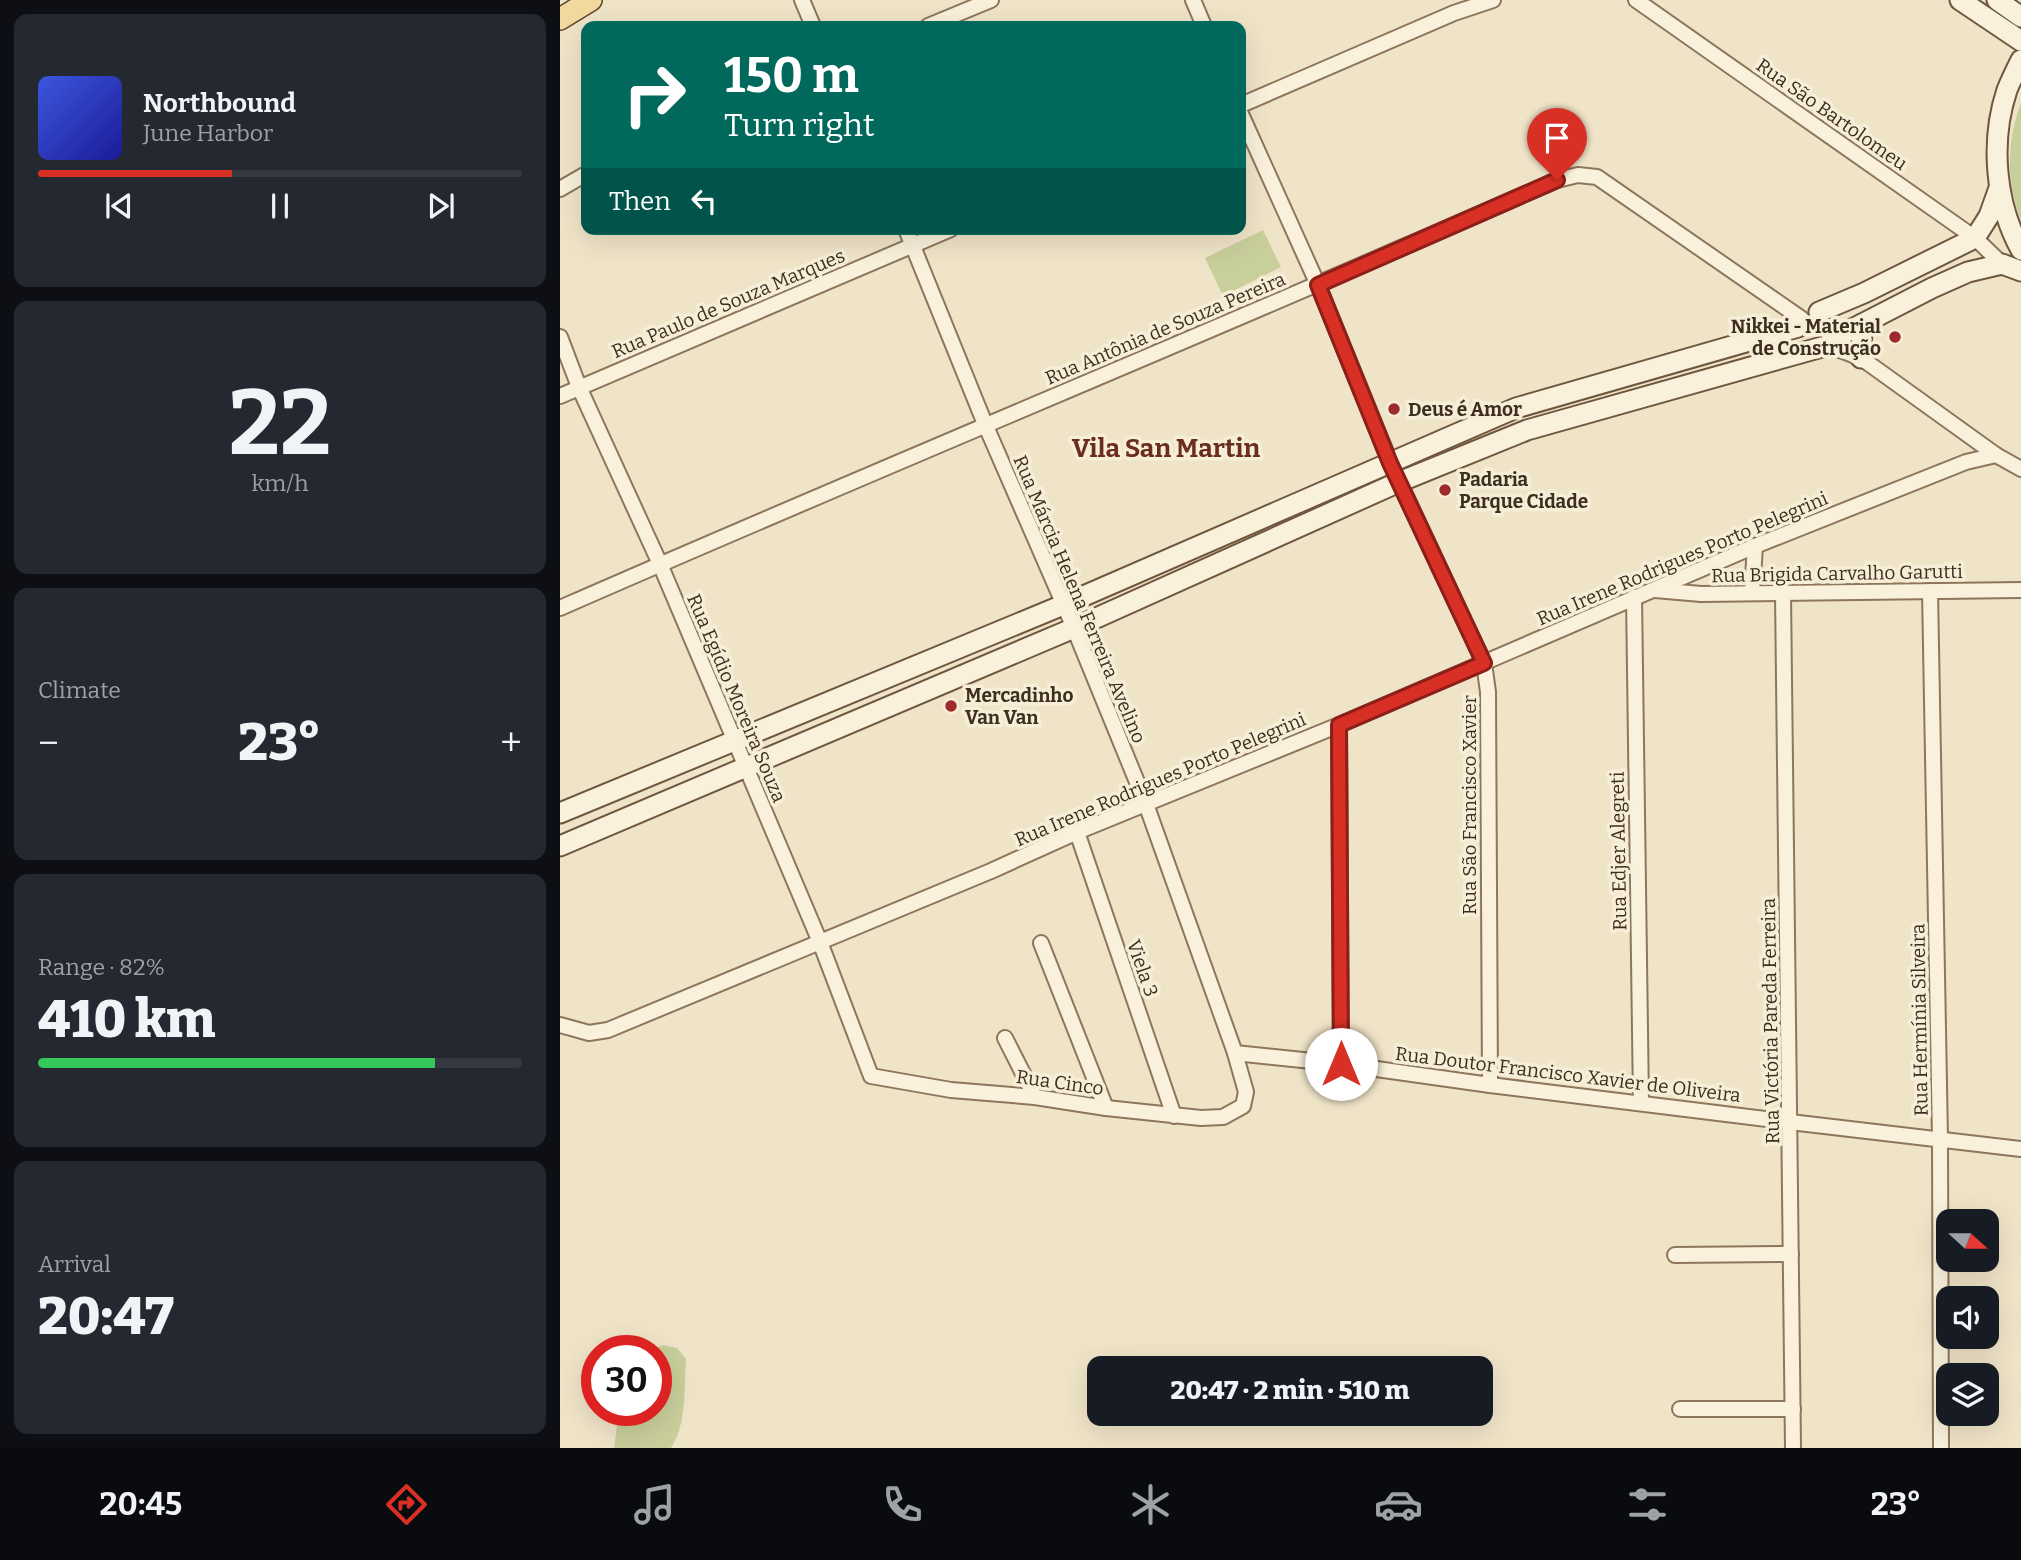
<!DOCTYPE html>
<html lang="en">
<head>
<meta charset="utf-8">
<style>
  body { margin:0; font-family:Bitter,serif; background:#242831; color:#f1f3f6; height:100vh; display:flex; flex-direction:column; font-size:26px; white-space:nowrap }
  * { box-sizing:border-box; margin:0 }
  p { font-size:23px; color:#9ea1a6 }
  .icon { flex:none; width:38px; height:38px; fill:none; stroke:currentColor; stroke-width:2; stroke-linecap:round; stroke-linejoin:round }
  .map { position:relative; flex:1; overflow:hidden }
  .drawer { display:flex; flex-direction:column; gap:14px; padding:14px; background:#0d0f14; width:560px }
  .drawer>* { flex:none }
  .banner { position:absolute; left:21px; top:21px; width:665px; height:214px; border-radius:14px; box-shadow:0 7px 28px #0002; background:#00695c; color:#fff; overflow:hidden }
  .needle { width:46px; rotate:111deg }
  .buttons { position:absolute; left:1376px; top:1209px; display:grid; gap:14px }
  .buttons a { display:grid; place-items:center; width:63px; height:63px; border-radius:14px; background:#171b24; box-shadow:0 7px 28px #0002; font-size:35px }
  .speed { position:absolute; left:21px; top:1335px; display:flex; gap:14px; font-size:35px; font-weight:700; text-align:center }
  .speed>* { display:grid; place-content:center; width:91px; height:91px; border-radius:50%; background:#171b24; box-shadow:0 7px 28px #0002; line-height:1 }
  .speed .limit { border:10px solid #d22; background:#fff; color:#111 }
  .pin { position:absolute; display:grid; place-items:center; width:60px; height:60px; color:#fff; margin:-72px -30px; border-radius:50% 50% 50% 0; rotate:-45deg; box-shadow:0 0 7px #0007 }
  .pin .icon { rotate:45deg }
  .me { position:absolute; width:77px; margin:-38px; rotate:0deg; stroke-linejoin:round; filter:drop-shadow(0 0 5px #0008) }
  .turn { display:flex; align-items:center; gap:24px; height:147px; padding:0 28px; font-size:32px }
  .turn .icon { width:91px; height:91px; stroke-width:2.5 }
  .turn b { display:block; font-size:49px; line-height:60px }
  .then { display:flex; align-items:center; height:66px; padding:0 28px; background:#0003; gap:14px; font-size:26px }
  .big { font-size:52px; font-weight:800; line-height:1.1 }
  .drawer .tile { flex:1; display:flex; flex-direction:column; justify-content:center; gap:10px; min-width:0; padding:0 24px; border-radius:14px; background:#242831 }
  .drawer .dial { align-items:center; gap:0 }
  .dial b { font-size:91px; line-height:1 }
  .song { display:flex; align-items:center; gap:21px }
  .cover { width:84px; height:84px; border-radius:10px; background:linear-gradient(135deg,hsl(230 70% 55%),hsl(240 70% 35%)) }
  .played { height:7px; border-radius:4px; background:linear-gradient(90deg,#d93025 40%,#363941 40%) }
  .keys { display:flex; justify-content:space-around; direction:ltr }
  .heat { display:flex; justify-content:space-between; align-items:center; font-size:38px; direction:ltr }
  .charge { height:10px; border-radius:5px; background:linear-gradient(90deg,#34c759 82%,#363941 0) }
  .trip { position:absolute; left:527px; top:1356px; width:406px; height:70px; border-radius:14px; background:#171b24; box-shadow:0 7px 28px #0002; font-weight:800; line-height:70px; text-align:center }
  .menu { display:flex; height:112px; justify-content:space-around; align-items:center; background:#090b0e; color:#9ea1a6 }
  .menu .icon { width:49px; height:49px }
  .menu .current { color:#d93025 }
  .menu b { font-size:32px; color:#f1f3f6 }
  main { display:flex; flex:1; min-height:0 }
  .map>svg:first-child { display:block }
  .green { fill:#c9cf9b }
  .lines { fill:none; stroke-linecap:round; stroke-linejoin:round }
  .minor-casing { stroke:#8d765c; stroke-width:18 }
  .secondary-casing { stroke:#6f573f; stroke-width:23 }
  .primary-casing { stroke:#5b4430; stroke-width:24 }
  .minor { stroke:#faf1dc; stroke-width:14 }
  .secondary { stroke:#faf1dc; stroke-width:19 }
  .primary { stroke:#f3d9a0; stroke-width:21 }
  .route-casing { stroke:#8d1f18; stroke-width:18 }
  .route { stroke:#d93025; stroke-width:12 }
  .poi-dot { fill:#9e2a2b; stroke:#f7eed8; stroke-width:2.5 }
  .labels { text-anchor:middle; stroke-width:7; stroke-linejoin:round; paint-order:stroke }
  .street-label { font-size:19px; fill:#3d2e20; stroke:#f7eed8 }
  .poi-label { font-size:19px; font-weight:bold; fill:#3d2e20; stroke:#f7eed8; text-anchor:start }
  .district-label { font-size:26px; font-weight:bold; fill:#6b2e1e; stroke:#f7eed8 }
</style>
</head>
<body>
<main>
<section class="drawer">
<div class="tile">
<div class="song"><i class="cover"></i><div><b>Northbound</b><p>June Harbor</p></div></div>
<div class="played"></div>
<div class="keys"><svg class="icon" aria-label="previous" viewBox="0 0 24 24"><path d="M18 5L8 12l10 7zM5 5v14"/></svg><svg class="icon" aria-label="pause" viewBox="0 0 24 24"><path d="M8 5v14M16 5v14"/></svg><svg class="icon" aria-label="next" viewBox="0 0 24 24"><path d="M6 5l10 7-10 7zM19 5v14"/></svg></div>
</div>
<div class="tile dial"><b>22</b><p>km/h</p></div>
<div class="tile"><p>Climate</p>
<div class="heat"><a>−</a><b class="big">23°</b><a>+</a></div>
</div>
<div class="tile"><p>Range · 82%</p><b class="big">410 km</b><div class="charge"></div></div>
<div class="tile"><p>Arrival</p><b class="big">20:47</b></div>
</section>
<div class="map">
<svg width="1461" height="1448" viewBox="0 0 1461 1448">
  <rect width="100%" height="100%" fill="#f0e4c8"/>
  <g class="green">
    <path d="M1461,103V220C1446,182 1446,142 1461,103Z"/>
    <polygon points="703,230 721,267 663,296 645,258"/>
    <path d="M103,1345L117,1348L126,1359C124,1388 127,1424 111,1448H54L59,1411L96,1410V1351H89Z"/>
  </g>
  <g class="lines">
    <defs>
      <g id="minor">
        <polyline points="242,0 253,26"/>
        <polyline points="633,0 644,26"/>
        <polyline points="1076,0 1415,238 1442,264"/>
        <polyline points="368,26 431,0"/>
        <polyline points="681,105 894,13 933,0"/>
        <polyline points="681,114 758,285 830,462 924,663 928,692 930,1085"/>
        <polyline points="0,189 26,174"/>
        <polyline points="0,337 19,387 100,564 260,942 311,1076 391,1090 475,1097 546,1108 641,1118 663,1117 683,1106 686,1092 675,1053 586,804 514,628 425,424 346,229"/>
        <polyline points="1267,345 1301,358 1436,455 1461,469"/>
        <polyline points="0,396 391,229"/>
        <polyline points="1095,590 1141,594 1461,590"/>
        <polyline points="1370,591 1380,1139 1381,1448"/>
        <polyline points="1192,593 1195,546"/>
        <polyline points="1223,593 1233,1448"/>
        <polyline points="1074,597 1081,1103"/>
        <path d="M0,608C331,463 666,326 997,180L1018,175L1037,177L1242,319"/>
        <polyline points="779,725 781,1064"/>
        <polyline points="517,832 614,1116"/>
        <polyline points="481,943 546,1108"/>
        <polyline points="0,1025 29,1033 48,1030 431,871 517,832 779,725 1195,546 1406,462 1436,455"/>
        <polyline points="445,1038 475,1097"/>
        <polyline points="675,1053 781,1064 930,1085 1230,1122 1461,1149"/>
        <polyline points="1115,1255 1231,1254"/>
        <polyline points="1120,1409 1233,1409"/>
      </g>
      <g id="secondary">
        <polyline points="1400,0 1461,41"/>
        <polyline points="1437,0 1461,17"/>
        <path d="M1461,60C1456,70 1451,80 1447,90C1430,141 1435,203 1461,250"/>
        <polyline points="1259,312 1304,293 1415,238 1429,216 1439,188"/>
        <polyline points="1271,340 1372,288 1408,272 1442,264 1461,271"/>
        <polyline points="1301,358 1302,324"/>
        <polyline points="0,813 503,605 956,408 1238,327"/>
        <polyline points="0,846 514,628 839,482 967,430 1262,347"/>
      </g>
      <polyline id="primary" points="0,19 31,0"/>
    </defs>
    <use href="#minor" class="minor-casing"/>
    <use href="#secondary" class="secondary-casing"/>
    <use href="#primary" class="primary-casing"/>
    <use href="#minor" class="minor"/>
    <use href="#secondary" class="secondary"/>
    <use href="#primary" class="primary"/>
  </g>
  <g class="lines">
    <defs>
      <polyline id="route" points="781,1064 779,725 924,663 830,463 758,285 997,180"/>
    </defs>
    <use href="#route" class="route-casing"/>
    <use href="#route" class="route"/>
  </g>
  <g class="poi-dot">
    <circle cx="1335" cy="337" r="7"/>
    <circle cx="834" cy="409" r="7"/>
    <circle cx="885" cy="490" r="7"/>
    <circle cx="391" cy="706" r="7"/>
  </g>
  <g class="labels">
    <g class="street-label">
      <text transform="translate(1272 114) rotate(35)" y="7">Rua São Bartolomeu</text>
      <text transform="translate(168 303) rotate(-23)" y="7">Rua Paulo de Souza Marques</text>
      <text transform="translate(605 328) rotate(-23)" y="7">Rua Antônia de Souza Pereira</text>
      <text transform="translate(1122 558) rotate(-23)" y="7">Rua Irene Rodrigues Porto Pelegrini</text>
      <text transform="translate(1277 573) rotate(-1)" y="7">Rua Brigida Carvalho Garutti</text>
      <text transform="translate(520 599) rotate(67)" y="7">Rua Márcia Helena Ferreira Avelino</text>
      <text transform="translate(177 698) rotate(67)" y="7">Rua Egídio Moreira Souza</text>
      <text transform="translate(600 779) rotate(-23)" y="7">Rua Irene Rodrigues Porto Pelegrini</text>
      <text transform="translate(909 805) rotate(-90)" y="7">Rua São Francisco Xavier</text>
      <text transform="translate(1058 851) rotate(-91)" y="7">Rua Edjer Alegreti</text>
      <text transform="translate(583 968) rotate(71)" y="7">Viela 3</text>
      <text transform="translate(1359 1020) rotate(-91)" y="7">Rua Hermínia Silveira</text>
      <text transform="translate(1210 1021) rotate(-91)" y="7">Rua Victória Pareda Ferreira</text>
      <text transform="translate(1008 1074) rotate(7)" y="7">Rua Doutor Francisco Xavier de Oliveira</text>
      <text transform="translate(500 1082) rotate(8)" y="7">Rua Cinco</text>
    </g>
    <g class="poi-label">
      <text x="1321" y="333" text-anchor="end">Nikkei - Material<tspan x="1321" dy="22">de Construção</tspan></text>
      <text x="848" y="416">Deus é Amor</text>
      <text x="899" y="486">Padaria<tspan x="899" dy="22">Parque Cidade</tspan></text>
      <text x="405" y="702">Mercadinho<tspan x="405" dy="22">Van Van</tspan></text>
    </g>
    <g class="district-label">
      <text x="606" y="457">Vila San Martin</text>
    </g>
  </g>
</svg>
<div class="buttons">
<a><svg class="needle" viewBox="-14 -14 28 28"><path d="M0-13l5 13h-10z" fill="#e53935"/><path d="M0 13l5-13h-10z" fill="#9ea1a6"/></svg></a>
<a><svg class="icon" aria-label="sound" viewBox="0 0 24 24"><path d="M4 9h4l5-4v14l-5-4H4zM17 9q2 3 0 6"/></svg></a>
<a><svg class="icon" aria-label="layers" viewBox="0 0 24 24"><path d="M12 4l9 5-9 5-9-5zM3 14l9 5 9-5"/></svg></a>
</div>
<div class="speed"><div class="limit">30</div></div>
<div class="pin" style="left:997px;top:180px;background:#d93025"><svg class="icon" aria-label="arrive" viewBox="0 0 24 24"><path d="M6 21V4h12l-3 4 3 4H6"/></svg></div>
<svg class="me" style="left:781px;top:1064px" viewBox="-20 -20 40 40"><circle r="19" fill="#fff"/><path d="M0-13L10 11 0 6-10 11z" fill="#d93025"/></svg>
<div class="trip">20:47 · 2 min · 510 m</div>
<div class="banner">
<div class="turn"><svg class="icon" aria-label="right" viewBox="0 0 24 24"><path d="M7 20v-9h11M14 6l5 5-5 5"/></svg><div><b>150 m</b>Turn right</div></div>
<div class="then">Then<svg class="icon" aria-label="left" viewBox="0 0 24 24"><path d="M17 20v-9H6M10 6l-5 5 5 5"/></svg></div>
</div>
</div>
</main>
<nav class="menu">
<b>20:45</b>
<svg class="icon current" aria-label="directions" viewBox="0 0 24 24"><path d="M12 3l9 9-9 9-9-9zM9 14v-3h6M13 9l2 2-2 2"/></svg>
<svg class="icon" aria-label="music" viewBox="0 0 24 24"><path d="M9 18V5l10-2v13"/><circle cx="6" cy="18" r="3"/><circle cx="16" cy="16" r="3"/></svg>
<svg class="icon" aria-label="phone" viewBox="0 0 24 24"><path d="M5 4h4l2 5-3 2q2 4 5 5l2-3 5 2v4C11 20 4 13 5 4z"/></svg>
<svg class="icon" aria-label="climate" viewBox="0 0 24 24"><path d="M12 3v18M4 7l16 10M4 17L20 7"/></svg>
<svg class="icon" aria-label="car" viewBox="0 0 24 24"><path d="M5 17H2v-5l4-1 3-4h7l3 4 3 1v5h-3M9 17h6M6 11h13"/><circle cx="7" cy="17" r="2"/><circle cx="17" cy="17" r="2"/></svg>
<svg class="icon" aria-label="filters" viewBox="0 0 24 24"><path d="M4 7h16M4 17h16"/><circle cx="9" cy="7" r="2"/><circle cx="15" cy="17" r="2"/></svg>
<b>23°</b>
</nav>
</body>
</html>
